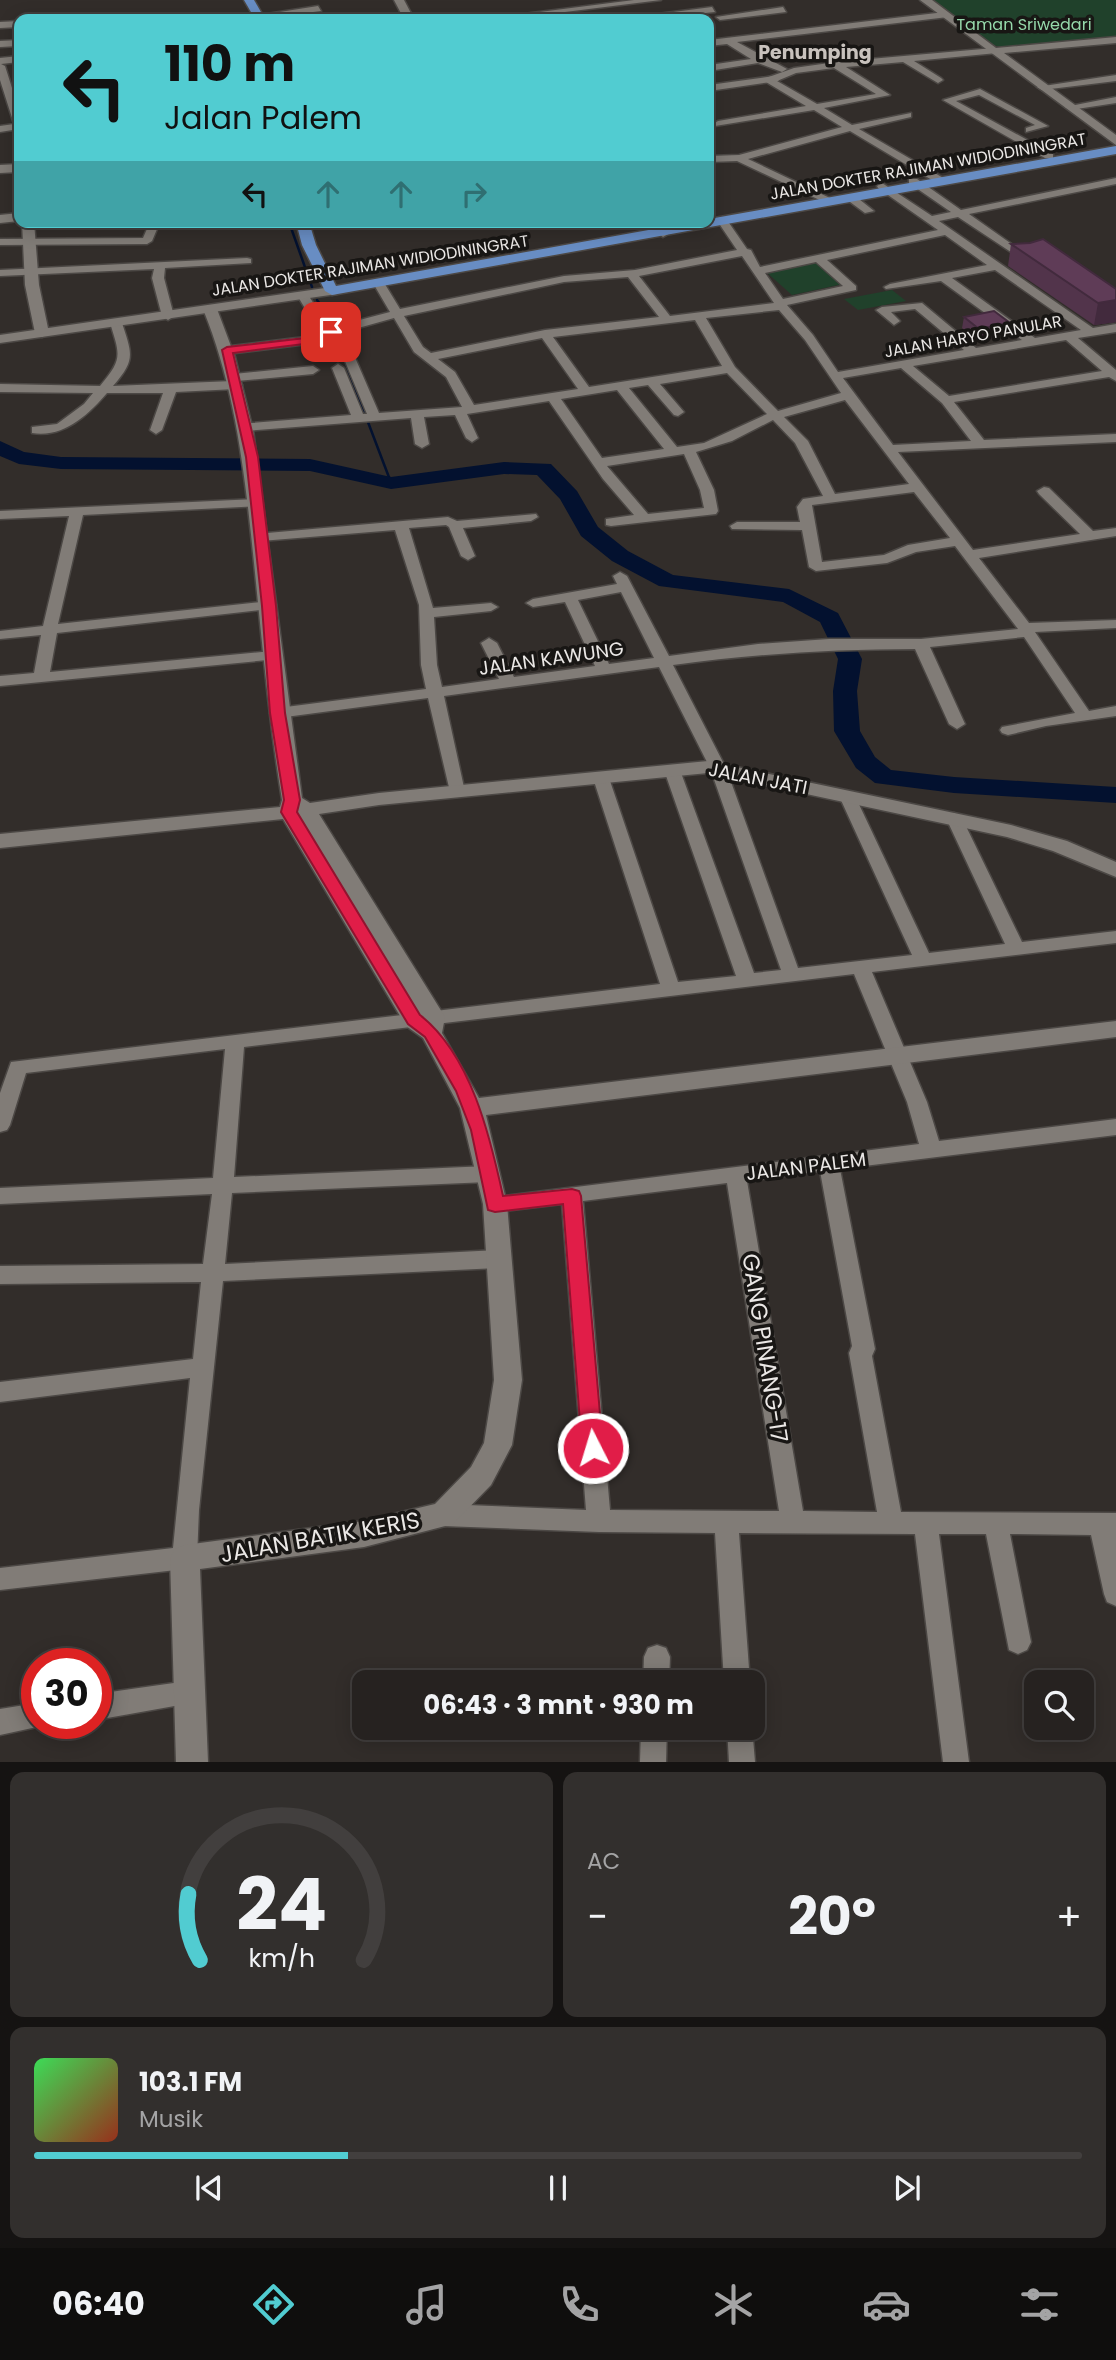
<!DOCTYPE html>
<html lang="id">
<head>
<meta charset="utf-8">
<style>
  body { margin:0; font-family:Poppins,sans-serif; background:#322f2d; color:#f1f3f6; height:100vh; display:flex; flex-direction:column; font-size:26px; white-space:nowrap }
  * { box-sizing:border-box; margin:0 }
  p { font-size:23px; color:#a4a4a5 }
  .icon { flex:none; width:38px; height:38px; fill:none; stroke:currentColor; stroke-width:2; stroke-linecap:round; stroke-linejoin:round }
  .map { position:relative; height:1762px; overflow:hidden }
  .details { display:flex; flex-direction:column; gap:10px; padding:10px; background:#151312; flex:1 }
  .details>* { flex:none }
  .top-card { position:absolute; left:14px; top:14px; width:700px; height:214px; border-radius:14px; box-shadow:0 4px 18px #0003,0 0 0 2px #423f3e; background:#51ccd1; color:#111; overflow:hidden }
  .fabs { position:absolute; left:1024px; top:1670px; display:grid; gap:14px }
  .fabs a { display:grid; place-items:center; width:70px; height:70px; border-radius:14px; background:#262220; box-shadow:0 4px 18px #0003,0 0 0 2px #423f3e; font-size:35px }
  .speed { position:absolute; left:21px; top:1648px; display:flex; gap:14px; font-size:35px; font-weight:700; text-align:center }
  .speed>* { display:grid; place-content:center; width:91px; height:91px; border-radius:50%; background:#262220; box-shadow:0 4px 18px #0003,0 0 0 2px #423f3e; line-height:1 }
  .speed .limit { border:10px solid #d22; background:#fff; color:#111 }
  .pin { position:absolute; display:grid; place-items:center; width:60px; height:60px; color:#fff; margin:-30px; border-radius:14px; box-shadow:0 4px 10px #0006 }
  .me { position:absolute; width:77px; margin:-38px; rotate:355deg; stroke-linejoin:round; filter:drop-shadow(0 0 5px #0008) }
  .turn { display:flex; align-items:center; gap:24px; height:147px; padding:0 35px; font-size:32px }
  .turn .icon { width:91px; height:91px; stroke-width:2.5 }
  .turn b { display:block; font-size:49px; line-height:60px }
  .lanes { display:flex; align-items:center; height:66px; padding:0 35px; background:#0003; justify-content:center; gap:35px; direction:ltr }
  .lanes .off { opacity:.35 }
  .big { font-size:52px; font-weight:700; line-height:1.1 }
  .details .card { flex:1; display:flex; flex-direction:column; justify-content:center; gap:10px; min-width:0; padding:0 24px; border-radius:14px; background:#322f2d }
  .details .dial { align-items:center; gap:0 }
  .dial svg { height:182px; overflow:visible; fill:none; stroke:#423f3e; stroke-width:7; stroke-linecap:round; text-anchor:middle }
  .dial text { fill:#f1f3f6; stroke:none }
  .song { display:flex; align-items:center; gap:21px }
  .cover { width:84px; height:84px; border-radius:10px; background:linear-gradient(135deg,hsl(130 70% 55%),hsl(10 70% 35%)) }
  .played { height:7px; border-radius:4px; background:linear-gradient(90deg,#51ccd1 30%,#423f3e 30%) }
  .keys { display:flex; justify-content:space-around; direction:ltr }
  .heat { display:flex; justify-content:space-between; align-items:center; font-size:38px; direction:ltr }
  .details .tiles { flex:1; display:grid; gap:10px; grid-template-columns:1fr 1fr }
  .card:last-child { grid-column:span 2 }
  .trip { position:absolute; left:352px; top:1670px; width:413px; height:70px; border-radius:14px; background:#262220; box-shadow:0 4px 18px #0003,0 0 0 2px #423f3e; font-weight:700; line-height:70px; text-align:center }
  .menu { display:flex; height:112px; justify-content:space-around; align-items:center; background:#0f0e0d; color:#a4a4a5 }
  .menu .icon { width:49px; height:49px }
  .menu .current { color:#51ccd1 }
  .menu b { font-size:32px; color:#f1f3f6 }
  .map>svg:first-child { display:block }
  .green { fill:#20412b }
  .lines { fill:none; stroke-linecap:round; stroke-linejoin:round }
  .stream-far1 { stroke:#03112f; stroke-width:2.5 }
  .stream { stroke:#03112f; stroke-width:3.5 }
  .river { fill:#03112f; fill-rule:evenodd }
  .minor-casing { stroke:#4c4845; stroke-width:3 }
  .tertiary-casing { stroke:#4c4845; stroke-width:3 }
  .secondary-casing { stroke:#4c4845; stroke-width:3 }
  .primary-casing { stroke:#4c4845; stroke-width:3 }
  .minor { fill:#817c77; fill-rule:evenodd }
  .tertiary { fill:#817c77; fill-rule:evenodd }
  .secondary { fill:#817c77; fill-rule:evenodd }
  .primary { fill:#688dc3; fill-rule:evenodd }
  .wall { fill:#52344b }
  .shaded-wall { fill:#422a3d }
  .building { fill:#5f3c57; stroke:#422a3d; stroke-width:2 }
  .route { fill:#e11d48; stroke:#92132f; stroke-width:2 }
  .labels { text-anchor:middle; stroke-width:7; stroke-linejoin:round; paint-order:stroke }
  .far-park-label { font-size:16px; fill:#96d9ab; stroke:#181614 }
  .far-street-label { font-size:16px; fill:#ebe8e6; stroke:#181614 }
  .far-quarter-label { font-size:19px; font-weight:bold; fill:#c8c2bd; stroke:#181614 }
  .street-label { font-size:19px; fill:#ebe8e6; stroke:#181614 }
  .near-street-label { font-size:23px; fill:#ebe8e6; stroke:#181614 }
</style>
</head>
<body>
<div class="map">
<svg width="1116" height="1762" viewBox="0 0 1116 1762">
  <rect width="100%" height="100%" fill="#322d2a"/>
  <g class="green">
    <polygon points="933,0 1116,0 1116,38 1001,47 993,45"/>
    <polygon points="813,261 843,284 792,295 765,271"/>
    <polygon points="892,290 906,301 858,310 844,299"/>
  </g>
  <g class="lines">
    <g class="stream-far1">
      <polyline points="289,222 312,287"/>
      <polyline points="317,300 331,319 335,331"/>
      <polyline points="344,359 390,480"/>
    </g>
    <polyline class="stream" points="389,478 391,483"/>
    <polygon class="river" points="0,441 24,452 61,457 310,459 391,477 504,462 551,464 577,491 598,527 628,551 673,575 789,589 838,613 862,659 857,691 860,731 875,757 891,770 954,777 1116,787 1116,803 954,793 875,783 856,768 834,731 833,691 838,659 820,622 783,602 659,586 612,561 581,536 560,499 537,475 504,474 391,489 310,471 61,469 19,464 0,456"/>
    <defs>
      <g id="minor">
        <polygon points="634,0 661,0 509,19 484,19"/>
        <polygon points="318,6 321,11 258,19 254,16"/>
        <polygon points="712,7 715,12 646,19 619,19"/>
        <polygon points="783,7 786,12 720,20 716,17"/>
        <polygon points="945,12 948,17 737,42 787,69 782,72 758,63 709,71 709,65 751,59 727,44 709,46 709,40"/>
        <polygon points="19,21 19,27 0,28 0,22"/>
        <polygon points="19,40 19,46 0,47 0,41"/>
        <path d="M994,48L999,51L997,53L914,61L941,78L943,80L938,83L903,62L846,67L890,95L824,108L852,125L911,113V117L859,129L945,179V183H937L850,131L748,159L832,199V203L828,204L737,161L709,162V156L739,155L842,127L814,110L715,126L713,124L718,121L806,106L766,82V78L794,68L836,62ZM834,68L876,94L817,104L777,81L796,73Z"/>
        <polygon points="19,56 19,62 1,64 5,66 19,110 19,129 0,132 0,126 14,124 0,80 0,58"/>
        <polygon points="1116,75 1116,81 1042,90 1037,87"/>
        <polygon points="980,89 1048,126 1026,132 1026,128 1035,125 979,95 956,101 1053,154 1053,158 1045,158 943,100"/>
        <polygon points="1116,97 1116,103 1070,110 1065,107"/>
        <path d="M1116,178V184L969,214L1030,257V261L1026,262L958,217L939,221L1093,328L1116,324V332L1078,338L1116,370V381L1109,377L954,402L984,440L1116,434V442L898,452L973,550L1080,534L1039,494L1037,491L1044,487L1049,488L1093,531L1116,528V536L979,558L1029,623L1116,620V628L1035,632L1089,711L1116,706V716L1046,726L1008,735L1002,733L1000,730L1002,727L1075,713L1024,637L930,647L965,724L957,729L949,724L915,649C833,649 754,654 673,665L726,768L798,968L912,955L840,798L848,793L856,798L929,953L1005,944L946,818L954,813L962,818L1022,942L1116,931V943L872,972L927,1102L939,1141L1116,1119V1135L840,1169L875,1349L872,1356L901,1512L1116,1513V1606L1107,1602L1104,1594L1091,1535L1010,1534L1031,1642L1027,1650L1018,1654L1009,1650L986,1534H939L969,1762H943L915,1534L739,1533L750,1682H724L715,1533L599,1532L443,1526L435,1523L431,1515L435,1507L443,1504L586,1510L562,1204L495,1212L488,1210L485,1204L488,1198L919,1144L907,1102L854,974L244,1047L234,1177L488,1166L495,1168L498,1174L495,1180L488,1182L232,1193L225,1264L498,1250L506,1253L509,1259L506,1265L498,1268L223,1281L199,1510L197,1558L194,1566L185,1569L0,1590V1568L173,1548L190,1378L0,1402V1382L193,1359L201,1282L0,1284V1266L203,1264L212,1194L0,1204V1188L213,1178L225,1049L26,1073L10,1125L7,1130L0,1132V1093L11,1062L660,984L593,778L601,773L609,778L678,982L736,976L664,770L672,765L680,770L754,973L781,970L710,768L659,667L444,696L465,792L457,797L451,796L428,698L278,718L270,713L278,708L426,689L421,665L419,605L395,530L261,541L254,537L256,534L448,517L457,521L536,514L538,517L531,521L463,528L475,556L468,560L461,556L449,527L446,525L409,528L433,608L491,603L498,607L491,611L434,617L437,665L442,687L499,679L481,643L489,638L497,643L514,677L595,666L565,602L533,607L526,603L533,599L617,584L613,576L620,572L627,576L669,656L758,644L829,639H921L1018,629L955,546L916,552L887,563L816,571L809,567L802,530L732,529L730,526L737,522H800L797,507L803,499L823,496L795,443L773,420L732,441L696,452L714,490L718,511L716,514L611,526L606,525V519L634,515L603,479L549,401L467,414L478,438L472,442L466,438L455,415L424,417L429,444L422,448L415,444L411,418L245,431L239,427L240,424L351,415L332,368L338,364L344,368L363,414H367L334,335L339,352L333,356L329,355L323,342L227,354L223,353V347L321,335L297,295L303,292L307,293L329,328L390,312L373,283L379,280L383,281L400,309L564,276L635,270L737,250L718,222L723,219L727,220L747,249L751,250L760,267L938,230L878,188L877,186L882,183L932,216L951,212L909,183V179H917L961,210ZM945,235L987,265L890,284L884,287L886,289L941,281L1022,340L976,348L922,303L882,307L876,310L894,325L900,321L891,312L915,309L964,350L838,372L813,335L787,305L856,290V286L827,260ZM742,256L774,303L670,316L639,276ZM816,262L843,286L783,299L765,273ZM995,270L1081,330L1035,338L952,278ZM628,277L659,317L545,330L431,353L423,347L404,316L564,282ZM779,310L805,340L841,393L778,411L735,367L706,318ZM394,318L414,352L446,377L462,407L379,413L344,332ZM695,320L722,366L589,387L553,337ZM542,338L578,389L474,405L455,372L438,359ZM1066,340L1102,371L949,396L913,366ZM901,368L942,403L971,441L893,445L843,378ZM727,373L767,414L704,443L677,447L629,388L648,385L674,415L678,416L684,412L660,384ZM617,390L664,449L602,458L561,399ZM845,400L909,484L835,494L808,441L784,417ZM684,454L700,490L704,508L648,514L607,466ZM914,492L950,538L908,545L884,555L822,562L812,505ZM621,592L654,658L609,664L578,600ZM820,1171L852,1346L849,1353L877,1512L803,1511L747,1181ZM727,1183L779,1511L610,1510L583,1201Z"/>
        <polygon points="846,195 854,195 874,211 865,213 846,199"/>
        <polygon points="150,222 160,222 152,241 147,244 0,245 0,239 143,238"/>
        <polygon points="247,258 251,259 251,263 165,268 164,278 174,316 168,320 162,316 152,278 154,269 0,276 0,270"/>
        <path d="M116,319L122,323C132,354 136,360 113,386L233,381L228,378L234,374L313,366L319,370L313,374L237,381L242,385L236,389L176,392L162,430L156,434L150,430L163,393H107C88,415 64,438 32,433V427L57,424L84,404L93,393L0,392V384L100,386C123,359 120,355 110,323Z"/>
        <polygon points="256,499 261,500 261,506 83,515 58,624 269,601 276,605 269,609 57,633 50,672 273,651 281,656 278,659 0,686 0,676 34,673 41,635 0,639 0,631 43,626 69,516 0,519 0,511"/>
        <polygon points="657,1645 666,1648 670,1657 669,1682 643,1682 644,1657 648,1648"/>
        <polygon points="188,1681 197,1684 201,1693 197,1702 96,1720 96,1694"/>
        <polygon points="37,1703 37,1724 46,1725 0,1735 0,1709"/>
        <polygon points="752,1726 755,1762 729,1762 727,1727"/>
        <polygon points="641,1727 667,1727 666,1762 640,1762"/>
      </g>
      <g id="tertiary">
        <polygon points="19,213 19,221 0,223 0,215"/>
        <polygon points="22,222 34,222 39,285 49,333 42,337 35,333 25,285"/>
        <path d="M210,305L217,309L235,357L253,430L302,798L310,803L379,793L708,761L1011,825L1067,841L1116,862V877L1053,851L1007,837L708,773L379,805L319,814L445,1017L442,1033L479,1098L1116,1021V1037L486,1115L507,1204L522,1380L512,1445L491,1485L453,1524L364,1547L200,1569L208,1762H176L170,1558L175,1549L185,1545L364,1521L435,1504L471,1467L484,1443L494,1380L483,1204L460,1108L423,1038L406,1026L283,819L0,848V834L280,807L282,800C269,721 262,642 254,563C245,476 236,390 203,309Z"/>
      </g>
      <g id="secondary">
        <polygon points="394,0 404,0 414,19 404,19"/>
        <polygon points="920,0 932,0 996,48 1116,37 1116,43 1004,53 1116,135 1116,145"/>
        <polygon points="774,76 780,79 778,81 709,91 709,85"/>
        <polygon points="19,164 19,172 0,173 0,165"/>
        <polygon points="644,222 658,222 670,233 663,237"/>
        <polygon points="332,287 339,291 337,294 0,343 0,335"/>
      </g>
      <g id="primary">
        <polygon points="244,0 254,0 265,19 255,19"/>
        <polygon points="1116,146 1116,154 332,295 325,291 302,245 296,222 309,222 316,245 336,286 693,222 709,222 709,219"/>
      </g>
    </defs>
    <use href="#minor" class="minor-casing"/>
    <use href="#tertiary" class="tertiary-casing"/>
    <use href="#secondary" class="secondary-casing"/>
    <use href="#primary" class="primary-casing"/>
    <use href="#minor" class="minor"/>
    <use href="#tertiary" class="tertiary"/>
    <use href="#secondary" class="secondary"/>
    <use href="#primary" class="primary"/>
  </g>
  <g class="wall">
    <polygon points="1011,244 1116,289 1116,322 1094,325 1008,266"/>
    <polygon points="964,317 1008,334 978,340 962,328"/>
  </g>
  <g class="shaded-wall">
    <polygon points="1116,300 1116,322 1094,325 1098,303"/>
    <polygon points="1010,323 1008,334 978,340 979,329"/>
  </g>
  <g class="building">
    <polygon points="1043,239 1116,289 1116,300 1098,303 1011,244 1030,243"/>
    <polygon points="994,311 1010,323 979,329 964,317"/>
  </g>
  <path class="route" d="M331,329L337,332L332,335V340L328,341L233,353L258,457L276,606L285,713L300,800L297,812L420,1015C471,1055 490,1136 503,1196L572,1189L579,1191L581,1196L603,1448L600,1454L593,1457L585,1454L582,1448L563,1204L495,1212L488,1210L471,1130L456,1091L425,1037L408,1024L281,812L284,800L270,713L262,606L246,457L222,350L227,347L322,336V331Z"/>
  <g class="labels">
    <g class="far-park-label">
      <text x="1024" y="30">Taman Sriwedari</text>
    </g>
    <g class="far-street-label">
      <text transform="translate(928 166) rotate(-10)" y="6">JALAN DOKTER RAJIMAN WIDIODININGRAT</text>
      <text transform="translate(370 265) rotate(-9)" y="6">JALAN DOKTER RAJIMAN WIDIODININGRAT</text>
      <text transform="translate(973 336) rotate(-10)" y="6">JALAN HARYO PANULAR</text>
    </g>
    <g class="far-quarter-label">
      <text x="815" y="59">Penumping</text>
    </g>
    <g class="street-label">
      <text transform="translate(551 658) rotate(-8)" y="7">JALAN KAWUNG</text>
      <text transform="translate(758 778) rotate(11)" y="7">JALAN JATI</text>
      <text transform="translate(806 1166) rotate(-7)" y="7">JALAN PALEM</text>
    </g>
    <g class="near-street-label">
      <text transform="translate(765 1348) rotate(81)" y="8">GANG PINANG-17</text>
      <text transform="translate(320 1537) rotate(-10)" y="8">JALAN BATIK KERIS</text>
    </g>
  </g>
</svg>
<div class="fabs">
<a><svg class="icon" aria-label="search" viewBox="0 0 24 24"><circle cx="10" cy="10" r="6"/><path d="M15 15l6 6"/></svg></a>
</div>
<div class="speed"><div class="limit">30</div></div>
<div class="pin" style="left:331px;top:332px;background:#d93025"><svg class="icon" aria-label="arrive" viewBox="0 0 24 24"><path d="M6 21V4h12l-3 4 3 4H6"/></svg></div>
<svg class="me" style="left:593px;top:1448px" viewBox="-20 -20 40 40"><circle r="17" fill="#e11d48" stroke="#fff" stroke-width="3"/><path d="M0-11L8 9 0 5-8 9z" fill="#fff"/></svg>
<div class="trip">06:43 · 3 mnt · 930 m</div>
<div class="top-card">
<div class="turn"><svg class="icon" aria-label="left" viewBox="0 0 24 24"><path d="M17 20v-9H6M10 6l-5 5 5 5"/></svg><div><b>110 m</b>Jalan Palem</div></div>
<div class="lanes"><svg class="icon" aria-label="left" viewBox="0 0 24 24"><path d="M17 20v-9H6M10 6l-5 5 5 5"/></svg><svg class="icon off" aria-label="ahead" viewBox="0 0 24 24"><path d="M12 20V5M6 11l6-6 6 6"/></svg><svg class="icon off" aria-label="ahead" viewBox="0 0 24 24"><path d="M12 20V5M6 11l6-6 6 6"/></svg><svg class="icon off" aria-label="right" viewBox="0 0 24 24"><path d="M7 20v-9h11M14 6l5 5-5 5"/></svg></div>
</div>
</div>
<section class="details">
<div class="tiles">
<div class="card dial"><svg viewBox="0 0 100 80">
<path d="M14 69A42 42 0 1 1 86 69"/>
<path d="M14 69A42 42 0 0 1 9 40" stroke="#51ccd1"/>
<text x="50" y="56" font-size="32" font-weight="700">24</text>
<text x="50" y="72" font-size="11">km/h</text>
</svg></div>
<div class="card"><p>AC</p>
<div class="heat"><a>−</a><b class="big">20°</b><a>+</a></div>
</div>
<div class="card">
<div class="song"><i class="cover"></i><div><b>103.1 FM</b><p>Musik</p></div></div>
<div class="played"></div>
<div class="keys"><svg class="icon" aria-label="previous" viewBox="0 0 24 24"><path d="M18 5L8 12l10 7zM5 5v14"/></svg><svg class="icon" aria-label="pause" viewBox="0 0 24 24"><path d="M8 5v14M16 5v14"/></svg><svg class="icon" aria-label="next" viewBox="0 0 24 24"><path d="M6 5l10 7-10 7zM19 5v14"/></svg></div>
</div>
</div>
</section>
<nav class="menu">
<b>06:40</b>
<svg class="icon current" aria-label="directions" viewBox="0 0 24 24"><path d="M12 3l9 9-9 9-9-9zM9 14v-3h6M13 9l2 2-2 2"/></svg>
<svg class="icon" aria-label="music" viewBox="0 0 24 24"><path d="M9 18V5l10-2v13"/><circle cx="6" cy="18" r="3"/><circle cx="16" cy="16" r="3"/></svg>
<svg class="icon" aria-label="phone" viewBox="0 0 24 24"><path d="M5 4h4l2 5-3 2q2 4 5 5l2-3 5 2v4C11 20 4 13 5 4z"/></svg>
<svg class="icon" aria-label="climate" viewBox="0 0 24 24"><path d="M12 3v18M4 7l16 10M4 17L20 7"/></svg>
<svg class="icon" aria-label="car" viewBox="0 0 24 24"><path d="M5 17H2v-5l4-1 3-4h7l3 4 3 1v5h-3M9 17h6M6 11h13"/><circle cx="7" cy="17" r="2"/><circle cx="17" cy="17" r="2"/></svg>
<svg class="icon" aria-label="filters" viewBox="0 0 24 24"><path d="M4 7h16M4 17h16"/><circle cx="9" cy="7" r="2"/><circle cx="15" cy="17" r="2"/></svg>
</nav>
</body>
</html>
